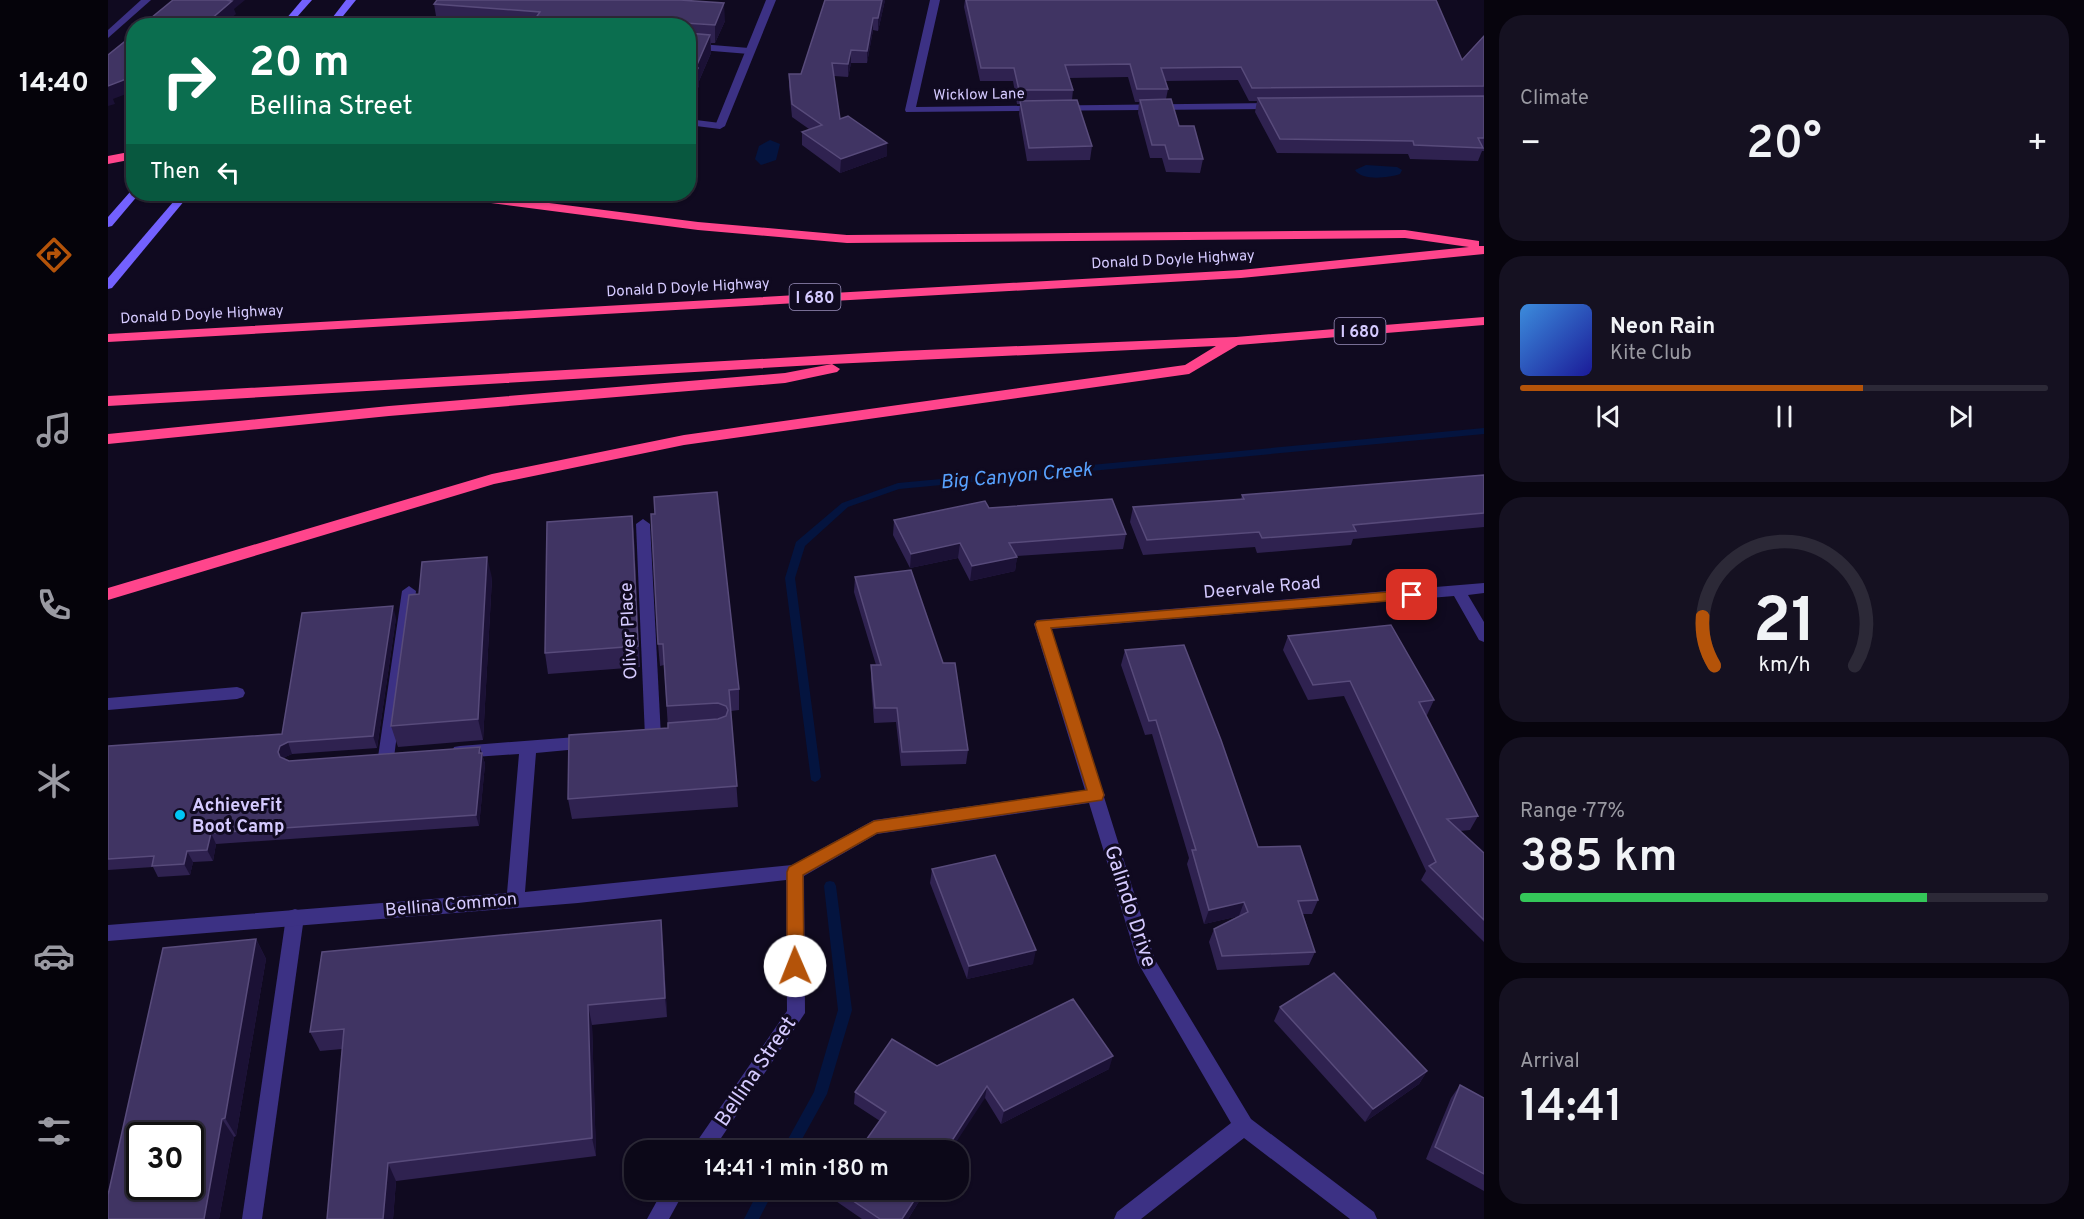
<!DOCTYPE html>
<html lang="en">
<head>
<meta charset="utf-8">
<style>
  body { margin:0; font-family:Overpass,sans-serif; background:#151121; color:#f1f3f6; height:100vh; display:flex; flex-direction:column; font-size:22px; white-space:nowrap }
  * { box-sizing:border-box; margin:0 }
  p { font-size:20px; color:#9a9aa2 }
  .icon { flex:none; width:33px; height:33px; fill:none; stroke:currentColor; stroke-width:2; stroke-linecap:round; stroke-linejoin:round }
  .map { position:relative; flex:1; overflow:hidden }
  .details { display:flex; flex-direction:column; gap:15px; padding:15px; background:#07040d; width:600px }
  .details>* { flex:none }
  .hud { position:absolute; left:18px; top:18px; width:570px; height:183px; border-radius:24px; box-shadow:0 2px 4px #0004,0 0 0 2px #2c2937; background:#0b6e4f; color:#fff; overflow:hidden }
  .speed { position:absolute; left:18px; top:1122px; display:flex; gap:12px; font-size:30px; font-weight:700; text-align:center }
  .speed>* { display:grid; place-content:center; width:78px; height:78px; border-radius:50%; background:#0c0818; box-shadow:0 2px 4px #0004,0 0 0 2px #2c2937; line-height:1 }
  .speed .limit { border:3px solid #111; border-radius:9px; background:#fff; color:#111 }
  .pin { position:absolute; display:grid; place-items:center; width:51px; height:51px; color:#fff; margin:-26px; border-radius:12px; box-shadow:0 3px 9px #0006 }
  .me { position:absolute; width:66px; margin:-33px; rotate:359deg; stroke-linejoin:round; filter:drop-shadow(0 0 4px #0008) }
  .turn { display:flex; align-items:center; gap:21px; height:126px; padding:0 24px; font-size:27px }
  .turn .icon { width:78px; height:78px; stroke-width:2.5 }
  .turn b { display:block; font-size:42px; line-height:51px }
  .then { display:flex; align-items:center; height:57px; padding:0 24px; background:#0003; gap:12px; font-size:22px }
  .big { font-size:45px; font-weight:600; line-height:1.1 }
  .details .widget { flex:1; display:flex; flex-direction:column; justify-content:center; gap:9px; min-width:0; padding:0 21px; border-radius:24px; background:#151121 }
  .details .dial { align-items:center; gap:0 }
  .dial svg { height:156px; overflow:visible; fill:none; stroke:#2c2937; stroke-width:7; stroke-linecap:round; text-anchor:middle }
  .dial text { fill:#f1f3f6; stroke:none }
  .song { display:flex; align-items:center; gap:18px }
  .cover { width:72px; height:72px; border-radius:9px; background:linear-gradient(135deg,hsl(210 70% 55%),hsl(240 70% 35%)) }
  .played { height:6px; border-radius:3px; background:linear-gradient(90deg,#b45309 65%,#2c2937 65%) }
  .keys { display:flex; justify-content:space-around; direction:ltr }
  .heat { display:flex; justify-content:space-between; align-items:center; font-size:33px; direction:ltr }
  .charge { height:9px; border-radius:4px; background:linear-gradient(90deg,#34c759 77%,#2c2937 0) }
  .trip { position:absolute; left:516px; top:1140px; width:345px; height:60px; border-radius:24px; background:#0c0818; box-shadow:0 2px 4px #0004,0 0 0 2px #2c2937; font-weight:600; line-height:60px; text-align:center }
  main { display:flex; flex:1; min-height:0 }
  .menu { display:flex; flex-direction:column; width:108px; justify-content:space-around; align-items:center; background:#05030a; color:#9a9aa2 }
  .menu .icon { width:42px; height:42px }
  .menu .active { color:#b45309 }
  .menu b { font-size:27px; color:#f1f3f6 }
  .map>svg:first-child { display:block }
  .water { fill:#04143f }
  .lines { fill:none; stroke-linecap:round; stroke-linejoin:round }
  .stream { fill:#04143f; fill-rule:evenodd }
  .service { fill:#3c3184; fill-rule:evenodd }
  .minor { fill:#3c3184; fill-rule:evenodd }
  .secondary { fill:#7361ff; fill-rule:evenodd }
  .motorway { fill:#ff458c; fill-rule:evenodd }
  .wall { fill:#2f2250 }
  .shaded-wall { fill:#1b1135 }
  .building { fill:#403463; stroke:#584b7b; stroke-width:1.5; fill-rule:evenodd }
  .route { fill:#b45309; stroke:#753606; stroke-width:1.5 }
  .poi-dot { fill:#00c5f5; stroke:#100a20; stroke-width:2 }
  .labels { text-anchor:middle; stroke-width:6; stroke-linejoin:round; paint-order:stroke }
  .far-street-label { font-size:15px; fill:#d5caff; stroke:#100a20 }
  .shield { fill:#100a20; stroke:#9a90bc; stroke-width:1.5 }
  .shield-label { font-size:16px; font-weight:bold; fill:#d5caff }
  .street-label { font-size:18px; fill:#d5caff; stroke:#100a20 }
  .poi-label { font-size:18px; font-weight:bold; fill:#d5caff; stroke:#100a20; text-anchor:start }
  .water-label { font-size:20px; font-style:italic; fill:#58a2ff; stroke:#100a20 }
  .near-street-label { font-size:21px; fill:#d5caff; stroke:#100a20 }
</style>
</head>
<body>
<main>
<nav class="menu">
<b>14:40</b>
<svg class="icon active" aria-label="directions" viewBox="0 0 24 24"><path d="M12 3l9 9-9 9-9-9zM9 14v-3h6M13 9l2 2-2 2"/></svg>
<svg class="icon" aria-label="music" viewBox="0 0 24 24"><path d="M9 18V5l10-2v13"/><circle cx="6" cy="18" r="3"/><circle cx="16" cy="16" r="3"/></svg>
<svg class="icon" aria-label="phone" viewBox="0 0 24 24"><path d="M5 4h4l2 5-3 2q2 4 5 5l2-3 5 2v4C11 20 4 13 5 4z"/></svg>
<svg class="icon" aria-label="climate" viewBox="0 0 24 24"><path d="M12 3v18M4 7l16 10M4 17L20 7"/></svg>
<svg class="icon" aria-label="car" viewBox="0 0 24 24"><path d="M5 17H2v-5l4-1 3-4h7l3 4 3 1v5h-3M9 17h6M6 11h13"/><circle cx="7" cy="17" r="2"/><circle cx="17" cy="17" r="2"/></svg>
<svg class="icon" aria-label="filters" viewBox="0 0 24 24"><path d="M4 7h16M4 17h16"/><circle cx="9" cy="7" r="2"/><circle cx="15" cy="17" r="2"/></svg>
</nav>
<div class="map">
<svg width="1376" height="1219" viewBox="0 0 1376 1219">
  <rect width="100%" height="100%" fill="#100a20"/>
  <g class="water">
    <polygon points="662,140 672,144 668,160 653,165 647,159 651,146"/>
    <path d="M1258,165L1289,167L1294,170L1292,174C1280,178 1254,181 1247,170Z"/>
  </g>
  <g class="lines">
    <g class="stream">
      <polygon points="1376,428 1376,434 791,489 740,507 697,546 687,578 713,777 711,780 707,782 703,780 677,578 688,542 734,503 790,483"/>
      <polygon points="722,881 726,882 728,886 744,1010 719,1094 688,1150 674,1150 706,1092 730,1010 716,886 718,882"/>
      <polygon points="651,1190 666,1190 651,1219 636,1219"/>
    </g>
    <g class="service">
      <polygon points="292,20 325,26 289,25 289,21"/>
      <polygon points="580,43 641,48 646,51 641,54 580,49"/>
      <polygon points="580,119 612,123 617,126 612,129 580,125"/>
      <polygon points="129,687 135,689 137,693 135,697 129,699 0,710 0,698"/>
      <polygon points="187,909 193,911 196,917 154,1219 134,1219 178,917 181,911"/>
    </g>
    <g class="minor">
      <polygon points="33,0 43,0 0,38 0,30"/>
      <polygon points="658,0 668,0 617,126 608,128 607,126"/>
      <polygon points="822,0 832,0 808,107 1169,103 1174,106 1169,109 798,112 797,110"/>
      <polygon points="535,519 542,524 553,737 551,741 545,743 539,741 537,737 528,524"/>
      <polygon points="1376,583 1376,593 1360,595 1376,622 1376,642 1371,640 1346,596 943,629 994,790 997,795 996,797 1047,960 1143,1119 1266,1212 1269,1219 1242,1219 1136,1138 1033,1219 1006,1219 1009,1212 1123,1123 1030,963 981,803 769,834 696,876 697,1013 605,1150 583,1150 679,1011 678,880 470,903 0,941 0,925 399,893 411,754 352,758 346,757 344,752 346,747 352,746 481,736 487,737 489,742 487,747 481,748 428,753 417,892 684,865 766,820 977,790 926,624 929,620"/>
      <polygon points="301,586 308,591 286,757 284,762 278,763 272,762 270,757 294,591"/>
      <polygon points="555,1190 577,1190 561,1219 539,1219"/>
    </g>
    <g class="secondary">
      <polygon points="194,0 204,0 181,26 172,26"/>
      <polygon points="238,0 248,0 227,26 218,26"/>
      <polygon points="26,191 26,194 31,194 4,226 0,227 0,217 22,192"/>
      <polygon points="72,194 82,194 4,288 0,289 0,278"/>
    </g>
    <g class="motorway">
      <polygon points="26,151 26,159 0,164 0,156"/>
      <polygon points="338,194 370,194 590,222 739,235 1297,230 1371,241 1371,246 1376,246 1376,254 1133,278 0,342 0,334 1133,270 1361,247 1297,238 739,243 590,230 345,198"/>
      <polygon points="1376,317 1376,325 1130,345 1081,374 576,445 386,484 0,600 0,588 384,474 576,435 1077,365 1108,346 724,364 732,369 729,372 677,383 281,416 0,444 0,434 281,406 677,373 724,364 0,406 0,396 793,351 1128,337"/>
    </g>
  </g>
  <g class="wall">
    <polygon points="777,0 770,31 765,30 759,63 743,63 740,77 726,76 732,119 779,156 732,173 694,145 694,132 701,129 684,117 681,87 681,74 693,74"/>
    <polygon points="857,0 1328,0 1354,60 1376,36 1376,151 1374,151 1370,161 1302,159 1300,154 1169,153 1147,112 1149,101 1141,101 1130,80 1057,81 1060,89 1058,99 1071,126 1095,159 1092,173 1058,172 1054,158 1042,158 1030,113 1031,102 1027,102 1020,77 961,78 965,90 964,100 984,146 982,160 919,161 911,114 912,104 909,104 905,81 872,81 856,7"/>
    <polygon points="326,4 617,21 607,43 603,43 603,53 591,81 591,86 580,106 580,26 379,26 329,22"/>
    <polygon points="1376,475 1376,527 1245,539 1243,545 1149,553 1147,547 1035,555 1022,522 1025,507 1133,499 1134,495"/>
    <polygon points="881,508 1018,534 1015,549 909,556 907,571 862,581 850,558 802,568 785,535 786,520"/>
    <polygon points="547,514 631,689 631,710 623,711 630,807 464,819 460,799 560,728 556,665 552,666 550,644"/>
    <polygon points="524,516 526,537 532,667 440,674 437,653"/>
    <polygon points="747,577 860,750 858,764 793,766 788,722 766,723 763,680 763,665 768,665 746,592"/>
    <polygon points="384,578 375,740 290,747 283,726 311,594"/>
    <polygon points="288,618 269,748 184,754 177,757 176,759 181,761 372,747 377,764 371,826 108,844 105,861 85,862 82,875 50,877 45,867 0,870 0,746 174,734"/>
    <polygon points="1180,636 1326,700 1319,715 1317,715 1370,816 1362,830 1352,831 1376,853 1376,942 1313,880 1318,871 1236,696 1200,700 1175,650"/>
    <polygon points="1017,650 1150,847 1210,900 1204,914 1195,914 1207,952 1201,965 1109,970 1101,942 1106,929 1131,916 1096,924 1079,864 1081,858 1044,734 1037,735 1013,665"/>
    <polygon points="824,869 925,964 859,979 822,883"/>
    <polygon points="148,939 158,959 128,1136 126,1137 111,1219 0,1219"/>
    <polygon points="555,940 559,1017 484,1025 488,1156 288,1181 285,1219 219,1219 234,1049 212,1051 202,1032"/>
    <polygon points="1172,1007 1319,1071 1311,1084 1257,1122 1166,1021"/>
    <polygon points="829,1066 1001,1069 893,1124 877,1098 772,1121 746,1104 747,1092"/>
    <polygon points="1352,1085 1376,1098 1376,1191 1318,1159 1343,1098"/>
    <polygon points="726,1190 818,1190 800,1219 754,1219 725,1199"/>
  </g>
  <g class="shaded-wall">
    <polygon points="118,0 137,0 126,9 128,14 114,26 95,26"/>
    <polygon points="774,0 777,0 770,31 770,18"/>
    <polygon points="616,3 617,21 607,43 607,25"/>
    <polygon points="765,18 765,30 759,63 759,51"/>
    <polygon points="602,35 603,53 591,81 591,86 580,106 580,86"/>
    <polygon points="743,50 743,63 740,77 740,64"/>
    <polygon points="26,76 26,91 5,99 7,104 0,106 0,86"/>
    <polygon points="779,143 779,156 732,173 733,159"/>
    <polygon points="524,516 526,537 532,667 530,646"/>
    <polygon points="852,543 850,558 802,568 803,554"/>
    <polygon points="379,557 384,578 375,740 370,719"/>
    <polygon points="909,557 907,571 862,581 864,566"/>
    <polygon points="285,606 288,618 269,748 265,736"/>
    <polygon points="180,742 184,754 177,757 175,764 170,752 172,746"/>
    <polygon points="372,747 377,764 371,826 368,815"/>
    <polygon points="103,833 108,844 105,861 99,850"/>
    <polygon points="79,851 85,862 82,875 76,864"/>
    <polygon points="1136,902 1131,916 1096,924 1101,910"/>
    <polygon points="553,920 555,940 559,1017 557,998"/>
    <polygon points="148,939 158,959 128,1136 117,1118"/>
    <polygon points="928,950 925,964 859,979 861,966"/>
    <polygon points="480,1005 484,1025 488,1156 484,1138"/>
    <polygon points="1005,1056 1001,1069 893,1124 896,1111"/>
    <polygon points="1319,1071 1311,1084 1257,1122 1265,1109"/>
    <polygon points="879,1086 877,1098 843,1150 838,1150"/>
    <polygon points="114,1119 126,1137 111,1219 96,1219"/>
    <polygon points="280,1163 288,1181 285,1219 275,1219"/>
    <polygon points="813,1190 818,1190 800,1219 794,1219"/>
  </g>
  <g class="building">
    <polygon points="65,0 118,0 124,1 95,26 36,26 45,18 43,18"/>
    <polygon points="329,0 572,0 616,3 607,25 577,23 578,26 422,26 432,12 326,4"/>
    <polygon points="717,0 774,0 770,18 765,18 759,51 743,50 740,64 724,63 732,119 740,116 779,143 733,159 694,132 714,125 684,104 681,74 693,74"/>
    <polygon points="858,0 1328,0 1354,60 1376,36 1376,86 1144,88 1133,67 1053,68 1060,89 1029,89 1022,64 957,65 965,90 911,90 906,68 873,68"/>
    <polygon points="580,33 602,35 588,67 590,68 580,86"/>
    <polygon points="26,34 26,76 0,86 0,55"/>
    <polygon points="1376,96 1376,138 1370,138 1375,148 1306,145 1305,141 1172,139 1150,98"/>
    <polygon points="1063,99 1071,126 1086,126 1095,159 1061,159 1057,145 1044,145 1032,100"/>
    <polygon points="969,100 984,146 921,148 912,101"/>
    <polygon points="1376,475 1376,513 1245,525 1248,531 1154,538 1151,532 1039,540 1025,507 1136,499 1134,495"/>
    <polygon points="609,492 631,689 621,690 629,786 460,799 461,735 560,728 560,723 610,719 618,716 620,710 618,706 610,703 559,706 555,644 550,644 543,514 547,514 546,497"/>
    <polygon points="1004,499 1018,534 901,543 909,557 864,566 852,543 803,554 786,520 877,501 881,508"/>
    <polygon points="524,516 530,646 437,653 439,522"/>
    <polygon points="379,557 370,719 283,726 301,595 311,594 314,562"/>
    <polygon points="803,570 835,663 847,663 860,750 794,752 789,708 767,708 763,665 773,665 747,577"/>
    <polygon points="285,606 265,736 180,742 172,746 170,752 172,757 181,761 372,747 371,753 374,753 368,815 103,833 99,850 79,851 76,864 44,866 46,856 0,859 0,746 174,734 194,613"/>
    <polygon points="1283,625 1326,700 1311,702 1370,816 1339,819 1376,853 1376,920 1321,866 1328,862 1242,681 1205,685 1180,636"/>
    <polygon points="1076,645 1113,740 1150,847 1192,846 1210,900 1190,901 1207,952 1114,956 1106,929 1140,912 1136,902 1101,910 1084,850 1088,850 1048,720 1041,721 1017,650"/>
    <polygon points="887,855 928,950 861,966 824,869"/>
    <polygon points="553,920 557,998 480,1005 484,1138 280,1163 275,1219 219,1219 236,1029 202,1032 214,952"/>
    <path d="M148,939L117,1118L114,1119L96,1219H0V1195L55,948ZM32,1136H82V1186H32Z"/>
    <polygon points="1226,973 1319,1071 1265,1109 1172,1007"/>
    <polygon points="965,999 1005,1056 896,1111 879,1086 838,1150 751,1150 778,1112 747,1092 784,1039 829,1066"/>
    <polygon points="1352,1085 1376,1098 1376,1174 1327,1147"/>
    <polygon points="729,1190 813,1190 794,1219 772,1219"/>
  </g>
  <polygon class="route" points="1304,590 1311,595 1304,599 943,628 996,795 994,800 769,833 695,875 696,966 693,971 687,973 682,971 679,966 679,872 681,867 766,821 979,790 927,624 929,621"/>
  <circle class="poi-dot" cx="72" cy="815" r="6"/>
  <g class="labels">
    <g class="far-street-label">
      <text transform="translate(871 94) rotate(-1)" y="5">Wicklow Lane</text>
      <text transform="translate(1065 259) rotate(-3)" y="5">Donald D Doyle Highway</text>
      <text transform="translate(580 287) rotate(-3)" y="5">Donald D Doyle Highway</text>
      <text transform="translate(94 314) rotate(-3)" y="5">Donald D Doyle Highway</text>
    </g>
    <g class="shield">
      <rect x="681.5" y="284" width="51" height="26" rx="4.5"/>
      <rect x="1226.5" y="318" width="51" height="26" rx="4.5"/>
    </g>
    <g class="shield-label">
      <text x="707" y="303">I 680</text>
      <text x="1252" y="337">I 680</text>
    </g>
    <g class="street-label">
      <text transform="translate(1154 587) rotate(-5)" y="6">Deervale Road</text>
      <text transform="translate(520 631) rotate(-93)" y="6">Oliver Place</text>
      <text transform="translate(343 904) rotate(-5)" y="6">Bellina Common</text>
    </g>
    <g class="poi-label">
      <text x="84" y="811">AchieveFit<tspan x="84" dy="21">Boot Camp</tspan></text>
    </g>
    <g class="water-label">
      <text transform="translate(908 475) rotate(-5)" y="7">Big Canyon Creek</text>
    </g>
    <g class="near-street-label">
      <text transform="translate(1023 906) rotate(72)" y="7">Galindo Drive</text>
      <text transform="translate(647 1071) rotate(-56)" y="7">Bellina Street</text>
    </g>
  </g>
</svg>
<div class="speed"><div class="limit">30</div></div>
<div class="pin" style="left:1304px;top:595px;background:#d93025"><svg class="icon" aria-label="arrive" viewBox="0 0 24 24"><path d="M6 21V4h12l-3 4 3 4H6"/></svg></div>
<svg class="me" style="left:687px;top:966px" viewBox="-20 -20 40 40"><circle r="19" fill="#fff"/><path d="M0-13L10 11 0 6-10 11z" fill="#b45309"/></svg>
<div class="trip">14:41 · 1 min · 180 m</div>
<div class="hud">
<div class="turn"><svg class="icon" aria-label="right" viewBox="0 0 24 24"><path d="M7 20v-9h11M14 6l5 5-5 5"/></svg><div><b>20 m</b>Bellina Street</div></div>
<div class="then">Then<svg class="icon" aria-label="left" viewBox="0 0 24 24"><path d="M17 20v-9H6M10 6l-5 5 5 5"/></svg></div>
</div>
</div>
<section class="details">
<div class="widget"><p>Climate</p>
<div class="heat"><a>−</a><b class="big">20°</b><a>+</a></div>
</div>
<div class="widget">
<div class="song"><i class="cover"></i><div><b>Neon Rain</b><p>Kite Club</p></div></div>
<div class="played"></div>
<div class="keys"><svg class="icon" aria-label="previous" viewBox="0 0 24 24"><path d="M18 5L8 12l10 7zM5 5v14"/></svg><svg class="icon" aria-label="pause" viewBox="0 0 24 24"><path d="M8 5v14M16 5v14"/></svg><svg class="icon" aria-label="next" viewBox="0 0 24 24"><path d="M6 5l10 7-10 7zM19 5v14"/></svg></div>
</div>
<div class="widget dial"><svg viewBox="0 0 100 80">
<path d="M14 69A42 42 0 1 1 86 69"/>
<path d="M14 69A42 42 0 0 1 8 44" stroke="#b45309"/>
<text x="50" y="56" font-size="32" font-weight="700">21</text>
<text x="50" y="72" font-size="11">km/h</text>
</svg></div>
<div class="widget"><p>Range · 77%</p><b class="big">385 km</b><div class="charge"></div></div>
<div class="widget"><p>Arrival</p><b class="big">14:41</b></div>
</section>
</main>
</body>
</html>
